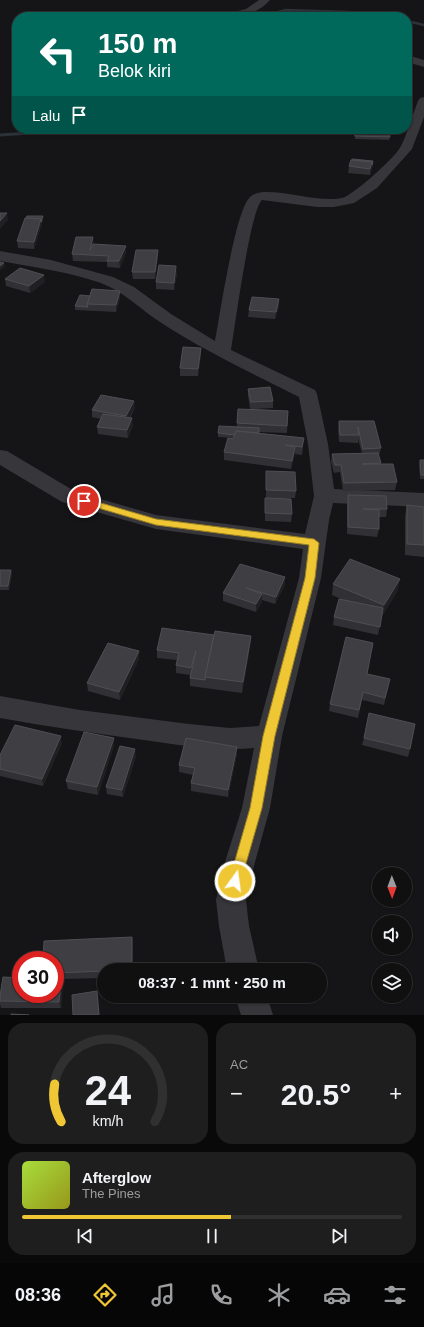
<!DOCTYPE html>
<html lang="id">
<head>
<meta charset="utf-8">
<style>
  body { margin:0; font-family:Arial,sans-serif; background:#1e1e1f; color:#f1f3f6; height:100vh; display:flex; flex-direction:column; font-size:15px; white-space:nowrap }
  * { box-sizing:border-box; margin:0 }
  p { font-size:13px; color:#9c9d9f }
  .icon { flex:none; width:22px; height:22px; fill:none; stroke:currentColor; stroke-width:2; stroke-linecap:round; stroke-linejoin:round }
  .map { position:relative; height:1015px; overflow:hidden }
  .drawer { display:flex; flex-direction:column; gap:8px; padding:8px; background:#090909; flex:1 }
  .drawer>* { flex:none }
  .top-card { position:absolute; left:12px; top:12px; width:400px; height:122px; border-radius:16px; box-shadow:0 1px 3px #0004,0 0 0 1px #303031; background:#00695c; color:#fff; overflow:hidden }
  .needle { width:26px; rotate:179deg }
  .fabs { position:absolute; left:372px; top:867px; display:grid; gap:8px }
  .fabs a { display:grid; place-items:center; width:40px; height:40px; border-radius:50%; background:#101011; box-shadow:0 1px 3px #0004,0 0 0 1px #303031; font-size:20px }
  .speed { position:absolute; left:12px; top:951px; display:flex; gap:8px; font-size:20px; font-weight:700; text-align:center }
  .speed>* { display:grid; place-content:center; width:52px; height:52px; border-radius:50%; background:#101011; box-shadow:0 1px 3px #0004,0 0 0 1px #303031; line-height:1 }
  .speed .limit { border:6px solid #d22; background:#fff; color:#111 }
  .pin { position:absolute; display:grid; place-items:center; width:34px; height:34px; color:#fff; margin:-17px; border:2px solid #fff; border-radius:50%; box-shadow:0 1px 4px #0007 }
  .me { position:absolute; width:44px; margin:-22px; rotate:14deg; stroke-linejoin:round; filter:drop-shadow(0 0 3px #0008) }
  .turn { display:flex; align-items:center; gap:14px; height:84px; padding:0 20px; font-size:18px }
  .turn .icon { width:52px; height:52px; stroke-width:2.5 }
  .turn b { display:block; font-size:28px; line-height:34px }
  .then { display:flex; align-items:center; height:38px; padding:0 20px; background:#0003; gap:8px; font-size:15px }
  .big { font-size:30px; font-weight:700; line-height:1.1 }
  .drawer .card { flex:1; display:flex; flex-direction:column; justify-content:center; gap:6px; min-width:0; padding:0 14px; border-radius:16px; background:#1e1e1f }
  .drawer .dial { align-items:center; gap:0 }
  .dial svg { height:104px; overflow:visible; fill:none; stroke:#303031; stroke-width:7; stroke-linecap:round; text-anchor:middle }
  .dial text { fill:#f1f3f6; stroke:none }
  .song { display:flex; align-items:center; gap:12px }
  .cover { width:48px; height:48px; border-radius:6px; background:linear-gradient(135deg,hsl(80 70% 55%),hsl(60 70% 35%)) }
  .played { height:4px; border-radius:2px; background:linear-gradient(90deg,#efc634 55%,#303031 55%) }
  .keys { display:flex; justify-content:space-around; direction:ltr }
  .heat { display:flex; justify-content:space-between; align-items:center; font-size:22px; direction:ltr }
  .drawer .tiles { flex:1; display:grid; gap:8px; grid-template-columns:1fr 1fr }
  .card:last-child { grid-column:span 2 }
  .trip { position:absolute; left:97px; top:963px; width:230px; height:40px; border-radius:20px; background:#101011; box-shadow:0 1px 3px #0004,0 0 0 1px #303031; font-weight:700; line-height:40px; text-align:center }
  .tabs { display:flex; height:64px; justify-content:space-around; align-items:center; background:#060607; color:#9c9d9f }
  .tabs .icon { width:28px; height:28px }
  .tabs .on { color:#efc634 }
  .tabs b { font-size:18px; color:#f1f3f6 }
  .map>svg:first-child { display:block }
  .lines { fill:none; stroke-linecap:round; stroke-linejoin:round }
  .stream-far1 { stroke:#2b323a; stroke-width:2.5 }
  .stream { stroke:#2b323a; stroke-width:3 }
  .minor { fill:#36363b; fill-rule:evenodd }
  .wall { fill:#313135 }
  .shaded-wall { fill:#202023 }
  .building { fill:#3e3e43; stroke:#4e4f55 }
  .route { fill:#efc634; stroke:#9b8122 }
</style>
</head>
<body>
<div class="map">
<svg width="424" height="1015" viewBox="0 0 424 1015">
  <rect width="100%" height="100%" fill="#151517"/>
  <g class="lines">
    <g class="stream-far1">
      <polyline points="274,17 278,12 286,10 349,12 391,17"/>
      <polyline points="407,21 424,25"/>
    </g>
    <polyline class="stream" points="0,135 30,133 40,129"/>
    <g class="minor">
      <path d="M259,0H270C257,15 239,17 221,17L222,15L246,9Z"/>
      <polygon points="407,55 424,60 424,67 407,62"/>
      <path d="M424,97V117L412,149L377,188L354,203L334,207H317L262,200C250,211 235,327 231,350L315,390L317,394L328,444L334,489L424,493V507L333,503L329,520L321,578L282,736L270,808L255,862L246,900L249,926L259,970H227L219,926L216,900L225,862L242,808L254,748C219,751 185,746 151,741C100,734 50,727 0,718V696L80,710L189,724L230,728L259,726L299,578L303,549L156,529L62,502L0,465V450L7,451L76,492L156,515L305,534L314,496L308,444L299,397C252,373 204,351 160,322C140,309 124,292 101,283C69,272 34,267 0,261V251L51,260L113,277L134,287L171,314L215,341C220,315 235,211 250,197C264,182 321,206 345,197C357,191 395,158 401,146C408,132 412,116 418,101L420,98Z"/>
      <polygon points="235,996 267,996 273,1015 241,1015"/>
    </g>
  </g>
  <g class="wall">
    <polygon points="17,81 17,93 12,92 12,86"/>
    <polygon points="407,82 411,88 408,94 407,94"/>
    <polygon points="407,109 411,114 410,117 407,117"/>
    <polygon points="366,129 389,129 390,137 389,140 355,139 354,130 366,130"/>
    <polygon points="373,165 370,175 348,173 349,166"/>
    <polygon points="43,216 43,220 34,249 18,248 17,241"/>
    <polygon points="94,244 126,246 126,252 120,268 107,267 107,262 73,261 72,254"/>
    <polygon points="158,250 158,257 155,279 133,279 132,272"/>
    <polygon points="177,273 174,290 156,289 156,282"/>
    <polygon points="5,279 45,282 30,293 6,286"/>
    <polygon points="120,291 120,298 116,312 75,310 75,306 90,296"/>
    <polygon points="279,306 275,319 248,317 249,310"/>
    <polygon points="201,348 201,355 198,376 180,376 180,368"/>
    <polygon points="248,389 273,401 273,408 254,409 288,411 287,433 259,432 259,433 304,438 302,455 295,454 291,469 224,460 224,452 234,438 218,437 218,433 237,427 237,423 250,409 248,396"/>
    <polygon points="135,408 130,418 133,425 128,438 98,434 97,427 101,419 92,417 92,410"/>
    <polygon points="339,421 374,421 381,448 379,456 381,464 397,482 395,490 343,491 340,472 334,473 331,462 332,454 362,453 358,439 358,443 339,442 338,429"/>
    <polygon points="420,460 424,460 424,479 420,479 419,464"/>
    <polygon points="266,471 296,491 295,498 266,498"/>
    <polygon points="348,495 387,509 386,517 379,517 379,529 377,537 347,534 347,502"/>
    <polygon points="265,498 292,514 291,522 265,521"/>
    <polygon points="407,505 424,507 424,557 405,555 405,516"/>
    <polygon points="0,570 11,570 12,574 9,590 0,590"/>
    <polygon points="333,584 398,590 382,616 378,635 333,625 334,617 343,600 332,595"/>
    <polygon points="285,585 275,604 262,600 262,602 256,612 223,601 223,593"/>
    <polygon points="214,635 251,636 250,647 242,693 190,686 190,675 176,673 176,665 177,660 157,658 157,650"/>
    <polygon points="139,651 139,659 120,700 88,691 87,683"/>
    <polygon points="367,674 390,679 384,705 362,700 358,718 329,711 330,704"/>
    <polygon points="364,738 410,749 408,757 362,745"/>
    <polygon points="62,743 43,786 0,776 0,755"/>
    <polygon points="114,745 98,795 68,789 66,781"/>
    <polygon points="237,754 228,797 191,791 191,783 193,775 179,772 179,765"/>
    <polygon points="136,756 123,797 107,794 106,787"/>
    <polygon points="132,937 133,944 104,970 104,978 62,979 63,985 61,1008 1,1008 0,1004 0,996 55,994 55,960"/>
  </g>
  <g class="shaded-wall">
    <polygon points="411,82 411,88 408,94 409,89"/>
    <polygon points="373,161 373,165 370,175 370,169"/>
    <polygon points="7,213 8,220 0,229 0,221"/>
    <polygon points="43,216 43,220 34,249 34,242 41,219"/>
    <polygon points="93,237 94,244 90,250"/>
    <polygon points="126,246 126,252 120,268 119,261"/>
    <polygon points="158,250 158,257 155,279 155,272"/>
    <polygon points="4,263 5,267 0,270 0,266"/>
    <polygon points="176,266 177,273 174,290 174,283"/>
    <polygon points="44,275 45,282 30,293 29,286"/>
    <polygon points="120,291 120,298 116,312 116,305"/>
    <polygon points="279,299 279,306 275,319 276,312"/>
    <polygon points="201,348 201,355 198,376 198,369"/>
    <polygon points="134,401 135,408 126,423 126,416"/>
    <polygon points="132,418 133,425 128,438 127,430"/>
    <polygon points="295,447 295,455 291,469 292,461"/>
    <polygon points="11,570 12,574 9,590 8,586"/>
    <polygon points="285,577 285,585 275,604 276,597"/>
    <polygon points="400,579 398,590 382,616 378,635 384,605"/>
    <polygon points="262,594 262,602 256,612 256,604"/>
    <polygon points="251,636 250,647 242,693 243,682"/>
    <polygon points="139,651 139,659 120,700 119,692"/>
    <polygon points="196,651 191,675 191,668"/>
    <polygon points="61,736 62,743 43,786 42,779"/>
    <polygon points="114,738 114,745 98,795 97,787"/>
    <polygon points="237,747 237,754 228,797 228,790"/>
    <polygon points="135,749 136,756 123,797 122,790"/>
    <polygon points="132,937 133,944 132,970"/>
    <polygon points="62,978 63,985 61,1008 59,1002"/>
    <polygon points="97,991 98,997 100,1015 99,1015"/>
  </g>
  <g class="building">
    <polygon points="17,81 17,87 12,86"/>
    <polygon points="407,82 411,82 409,89 407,88"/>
    <polygon points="407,109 409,109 411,114 407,114"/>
    <polygon points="354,130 389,130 390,137 355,136"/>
    <polygon points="352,159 373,161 372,165 372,162 352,160"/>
    <polygon points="351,160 372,162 370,169 349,166"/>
    <polygon points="0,213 7,213 0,221"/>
    <polygon points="27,216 43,216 41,222 41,219 26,218"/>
    <polygon points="25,218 41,219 34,242 17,241"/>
    <polygon points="76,237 93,237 90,250 93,244 126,246 119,261 107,261 109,256 72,254"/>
    <polygon points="136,250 158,250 155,272 132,272"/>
    <polygon points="0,262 4,263 0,266"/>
    <polygon points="159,265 176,266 174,283 156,282"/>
    <polygon points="20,268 44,275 29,286 5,279"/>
    <polygon points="92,289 120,291 116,305 87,304"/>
    <polygon points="80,295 90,296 87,304 88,307 75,306"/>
    <polygon points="252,297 279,299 276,312 249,310"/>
    <polygon points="183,347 201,348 198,369 180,368"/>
    <polygon points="270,387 273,401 251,402 248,389"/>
    <polygon points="101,395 134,401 126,416 92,410"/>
    <polygon points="238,409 288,411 287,426 237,423"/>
    <polygon points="103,414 132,418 127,430 97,427"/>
    <polygon points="339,421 374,421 381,448 363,449 358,427 359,435 340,435"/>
    <polygon points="219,426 259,428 259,433 236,431 235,435 218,433"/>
    <polygon points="236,431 304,438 302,447 285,445 295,447 292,461 224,452 228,438 233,439"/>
    <polygon points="378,453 381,463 362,464 393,464 397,482 344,483 341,465 335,465 332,454"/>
    <polygon points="420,460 424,460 424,475 421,475"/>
    <polygon points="266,471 295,472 296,491 266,490"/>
    <polygon points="348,495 386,496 387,509 363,509 379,510 379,529 348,527"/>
    <polygon points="265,498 291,499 292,514 265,513"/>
    <polygon points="407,505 424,507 424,545 407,544"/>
    <polygon points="350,559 400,579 384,605 333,584"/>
    <polygon points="240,564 285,577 276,597 246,588 262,594 256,604 223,593"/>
    <polygon points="0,570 11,570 8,586 0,586"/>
    <polygon points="339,599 383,608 380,627 334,617"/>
    <polygon points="162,628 214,635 205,677 205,680 190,678 196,651 191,668 176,665 179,653 157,650"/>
    <polygon points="215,631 251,636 243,682 205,677"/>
    <polygon points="346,637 373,643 367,674 390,679 385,698 363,692 359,710 330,704"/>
    <polygon points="108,643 139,651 119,692 87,683"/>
    <polygon points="369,713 415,724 410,749 364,738"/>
    <polygon points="15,725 61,736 42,779 0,769 0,755"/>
    <polygon points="84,732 114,738 97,787 66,781"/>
    <polygon points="186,738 237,747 228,790 191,783 195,768 179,765"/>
    <polygon points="120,746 135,749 122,790 106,787"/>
    <polygon points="132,937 132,970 104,970 104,971 55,973 55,960 43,960 44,941"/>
    <polygon points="3,977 21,978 21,994 55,994 55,978 62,978 59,1002 0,1001 0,996"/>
    <polygon points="97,991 99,1015 73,1015 72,995"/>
    <polygon points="11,1014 29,1015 11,1015"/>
  </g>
  <polygon class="route" points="84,498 156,519 314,539 319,543 315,578 275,736 262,808 241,881 240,886 235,887 230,886 229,881 250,808 263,736 305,578 309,545 156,525 81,503 79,501 81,499"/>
</svg>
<div class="fabs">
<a><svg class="needle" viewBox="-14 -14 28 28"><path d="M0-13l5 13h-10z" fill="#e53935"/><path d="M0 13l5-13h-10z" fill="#9c9d9f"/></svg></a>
<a><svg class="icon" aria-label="sound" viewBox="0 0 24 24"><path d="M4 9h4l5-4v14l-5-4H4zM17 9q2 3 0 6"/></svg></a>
<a><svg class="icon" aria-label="layers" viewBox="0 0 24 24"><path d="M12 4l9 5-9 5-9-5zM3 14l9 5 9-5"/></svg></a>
</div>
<div class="speed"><div class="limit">30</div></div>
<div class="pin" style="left:84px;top:501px;background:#d93025"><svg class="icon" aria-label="arrive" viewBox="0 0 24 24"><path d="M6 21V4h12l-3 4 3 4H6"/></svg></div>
<svg class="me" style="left:235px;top:881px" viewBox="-20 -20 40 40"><circle r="17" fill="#efc634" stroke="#fff" stroke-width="3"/><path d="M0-11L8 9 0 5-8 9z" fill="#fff"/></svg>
<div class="trip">08:37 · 1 mnt · 250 m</div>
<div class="top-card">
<div class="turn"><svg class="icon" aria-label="left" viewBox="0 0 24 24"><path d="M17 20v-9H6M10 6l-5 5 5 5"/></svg><div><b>150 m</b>Belok kiri</div></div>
<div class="then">Lalu<svg class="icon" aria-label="arrive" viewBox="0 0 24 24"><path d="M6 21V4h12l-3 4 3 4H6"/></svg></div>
</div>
</div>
<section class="drawer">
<div class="tiles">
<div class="card dial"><svg viewBox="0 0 100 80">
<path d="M14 69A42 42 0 1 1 86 69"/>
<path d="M14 69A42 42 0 0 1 9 40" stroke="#efc634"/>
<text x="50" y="56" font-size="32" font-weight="700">24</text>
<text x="50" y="72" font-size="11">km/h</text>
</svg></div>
<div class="card"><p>AC</p>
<div class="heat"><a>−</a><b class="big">20.5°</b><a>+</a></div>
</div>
<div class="card">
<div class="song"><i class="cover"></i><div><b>Afterglow</b><p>The Pines</p></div></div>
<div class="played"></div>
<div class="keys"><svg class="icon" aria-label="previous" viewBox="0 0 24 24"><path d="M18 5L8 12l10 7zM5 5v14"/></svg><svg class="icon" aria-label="pause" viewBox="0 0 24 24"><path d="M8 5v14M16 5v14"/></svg><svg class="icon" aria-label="next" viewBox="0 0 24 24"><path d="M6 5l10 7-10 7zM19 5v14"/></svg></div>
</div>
</div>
</section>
<nav class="tabs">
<b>08:36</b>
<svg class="icon on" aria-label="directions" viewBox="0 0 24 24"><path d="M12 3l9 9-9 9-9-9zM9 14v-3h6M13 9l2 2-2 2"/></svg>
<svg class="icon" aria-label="music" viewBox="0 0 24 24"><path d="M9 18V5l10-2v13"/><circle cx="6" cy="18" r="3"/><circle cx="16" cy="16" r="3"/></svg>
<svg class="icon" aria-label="phone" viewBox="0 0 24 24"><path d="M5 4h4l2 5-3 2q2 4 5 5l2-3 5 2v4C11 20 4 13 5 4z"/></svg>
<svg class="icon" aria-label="climate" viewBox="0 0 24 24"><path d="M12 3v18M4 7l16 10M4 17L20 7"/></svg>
<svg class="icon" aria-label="car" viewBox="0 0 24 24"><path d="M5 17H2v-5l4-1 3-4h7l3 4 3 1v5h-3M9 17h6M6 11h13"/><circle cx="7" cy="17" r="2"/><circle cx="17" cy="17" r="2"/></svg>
<svg class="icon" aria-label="filters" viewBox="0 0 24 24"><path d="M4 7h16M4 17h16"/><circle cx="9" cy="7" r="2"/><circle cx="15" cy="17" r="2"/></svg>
</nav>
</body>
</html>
